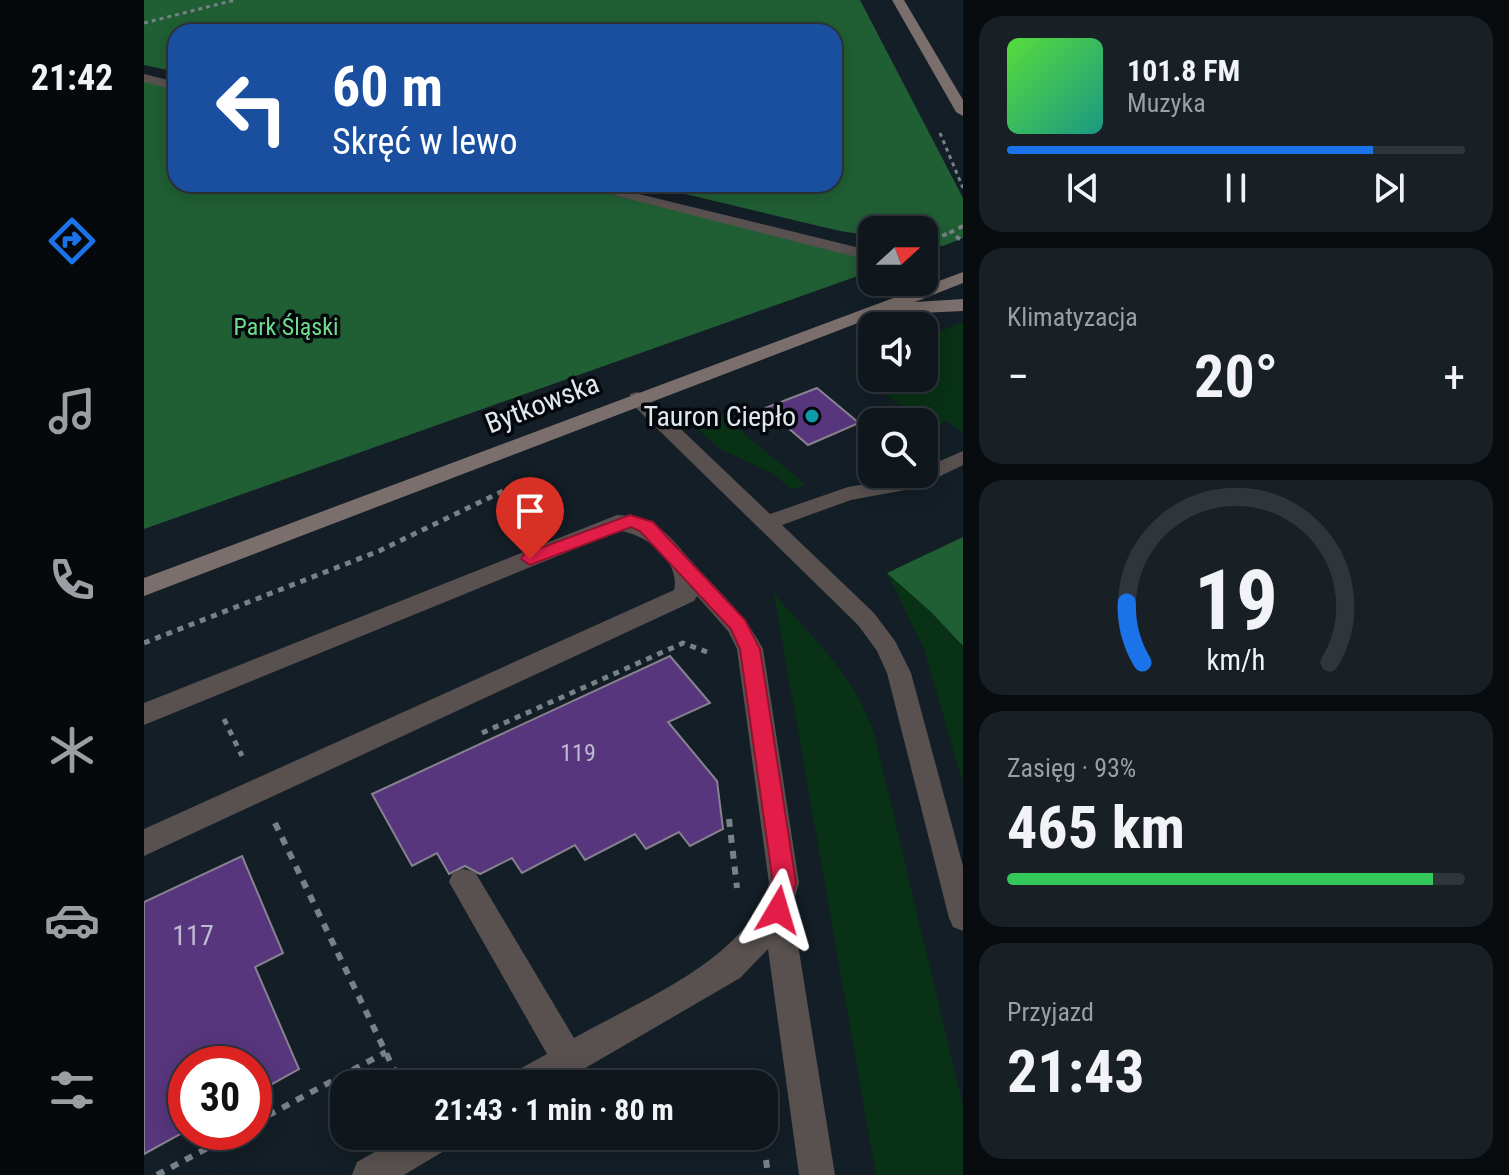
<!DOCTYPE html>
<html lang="pl">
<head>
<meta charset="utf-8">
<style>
  body { margin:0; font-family:"Roboto Condensed",sans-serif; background:#181f25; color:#f1f3f6; height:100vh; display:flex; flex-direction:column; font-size:30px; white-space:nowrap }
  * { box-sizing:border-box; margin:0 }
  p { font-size:26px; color:#9b9fa3 }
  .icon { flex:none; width:44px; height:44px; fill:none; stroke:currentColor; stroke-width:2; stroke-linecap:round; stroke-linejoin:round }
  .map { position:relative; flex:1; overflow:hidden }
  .panel { display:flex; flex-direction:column; gap:16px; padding:16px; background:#080c0f; width:546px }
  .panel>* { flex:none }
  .hud { position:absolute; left:24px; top:24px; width:674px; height:168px; border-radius:24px; box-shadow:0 4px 20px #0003,0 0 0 2px #2f353b; background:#1a4fa0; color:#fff; overflow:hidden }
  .needle { width:52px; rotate:69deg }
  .controls { position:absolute; left:714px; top:216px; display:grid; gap:16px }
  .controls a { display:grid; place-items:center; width:80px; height:80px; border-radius:16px; background:#0f161c; box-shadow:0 4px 20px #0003,0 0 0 2px #2f353b; font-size:40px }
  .speed { position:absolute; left:24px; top:1046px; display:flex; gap:16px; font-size:40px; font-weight:700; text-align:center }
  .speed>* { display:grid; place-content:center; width:104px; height:104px; border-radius:50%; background:#0f161c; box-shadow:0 4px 20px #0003,0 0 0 2px #2f353b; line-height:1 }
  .speed .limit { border:12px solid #d22; background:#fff; color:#111 }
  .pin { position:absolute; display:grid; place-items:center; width:68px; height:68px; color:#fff; margin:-82px -34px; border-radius:50% 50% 50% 0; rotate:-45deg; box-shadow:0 0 8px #0007 }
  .pin .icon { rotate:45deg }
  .me { position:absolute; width:88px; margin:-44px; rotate:7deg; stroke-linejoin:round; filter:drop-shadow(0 0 6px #0008) }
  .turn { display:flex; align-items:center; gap:28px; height:168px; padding:0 32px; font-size:36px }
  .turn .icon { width:104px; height:104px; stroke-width:2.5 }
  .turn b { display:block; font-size:56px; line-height:68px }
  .big { font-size:60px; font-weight:700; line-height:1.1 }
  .panel .tile { flex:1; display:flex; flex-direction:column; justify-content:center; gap:12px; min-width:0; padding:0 28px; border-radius:24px; background:#181f25 }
  .panel .dial { align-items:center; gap:0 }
  .dial svg { height:208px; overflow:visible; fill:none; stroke:#2f353b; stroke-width:7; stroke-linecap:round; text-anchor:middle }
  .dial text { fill:#f1f3f6; stroke:none }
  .song { display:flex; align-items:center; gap:24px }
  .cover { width:96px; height:96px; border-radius:12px; background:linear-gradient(135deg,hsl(110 70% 55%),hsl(170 70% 35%)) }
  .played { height:8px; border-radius:4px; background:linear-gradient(90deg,#1a73e8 80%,#2f353b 80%) }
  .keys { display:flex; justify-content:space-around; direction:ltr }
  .heat { display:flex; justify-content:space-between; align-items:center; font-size:44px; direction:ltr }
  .charge { height:12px; border-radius:6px; background:linear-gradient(90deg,#34c759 93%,#2f353b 0) }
  .trip { position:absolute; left:186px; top:1070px; width:448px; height:80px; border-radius:24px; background:#0f161c; box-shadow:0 4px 20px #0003,0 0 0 2px #2f353b; font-weight:700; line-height:80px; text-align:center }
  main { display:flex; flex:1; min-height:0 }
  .dock { display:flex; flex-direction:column; width:144px; justify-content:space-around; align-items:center; background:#06090b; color:#9b9fa3 }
  .dock .icon { width:56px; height:56px }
  .dock .active { color:#1a73e8 }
  .dock b { font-size:36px; color:#f1f3f6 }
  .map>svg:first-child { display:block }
  .green { fill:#093116 }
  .forest { fill:#205f34 }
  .building { fill:#58367e; stroke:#878190; stroke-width:2 }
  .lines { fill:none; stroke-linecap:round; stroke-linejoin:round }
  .path-far3 { stroke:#798188; stroke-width:3; stroke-dasharray:4 4; stroke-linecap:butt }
  .path-far2 { stroke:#798188; stroke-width:4; stroke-dasharray:5 5; stroke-linecap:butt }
  .path-far1 { stroke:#798188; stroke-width:5; stroke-dasharray:6 6; stroke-linecap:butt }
  .path { stroke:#798188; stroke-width:6; stroke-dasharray:8 8; stroke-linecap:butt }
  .lane { fill:#58514f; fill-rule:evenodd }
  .street { fill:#58514f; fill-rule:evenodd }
  .secondary { fill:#7a6f6c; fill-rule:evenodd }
  .route { fill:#e11d48; stroke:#92132f; stroke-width:2 }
  .culture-dot { fill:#0f9aa8; stroke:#04070b; stroke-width:3 }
  .labels { text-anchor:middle; stroke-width:7; stroke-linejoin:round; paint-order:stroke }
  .far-park-label { font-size:24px; fill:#71dc8e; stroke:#04070b }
  .number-label { font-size:24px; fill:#bebbd1 }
  .street-label { font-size:28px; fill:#e0e7ed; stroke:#04070b }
  .poi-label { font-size:28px; fill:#e0e7ed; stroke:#04070b; text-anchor:end }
  .near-number-label { font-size:28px; fill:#bebbd1 }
</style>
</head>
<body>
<main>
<nav class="dock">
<b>21:42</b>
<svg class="icon active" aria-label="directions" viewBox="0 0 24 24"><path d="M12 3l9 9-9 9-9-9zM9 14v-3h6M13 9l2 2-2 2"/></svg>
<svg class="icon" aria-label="music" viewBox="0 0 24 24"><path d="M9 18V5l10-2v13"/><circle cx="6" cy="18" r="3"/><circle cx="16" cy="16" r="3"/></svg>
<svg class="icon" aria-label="phone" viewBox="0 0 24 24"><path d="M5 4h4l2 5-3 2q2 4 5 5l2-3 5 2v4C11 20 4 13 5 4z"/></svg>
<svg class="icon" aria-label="climate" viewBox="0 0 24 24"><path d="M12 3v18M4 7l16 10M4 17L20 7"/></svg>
<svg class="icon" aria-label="car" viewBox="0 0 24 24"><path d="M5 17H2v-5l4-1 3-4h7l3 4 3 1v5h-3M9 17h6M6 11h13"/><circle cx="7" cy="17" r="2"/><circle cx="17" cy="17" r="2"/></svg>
<svg class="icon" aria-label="filters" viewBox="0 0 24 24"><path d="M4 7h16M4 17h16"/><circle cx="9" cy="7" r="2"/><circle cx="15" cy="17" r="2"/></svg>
</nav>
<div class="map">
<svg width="819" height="1175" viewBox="0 0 819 1175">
  <rect width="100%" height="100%" fill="#141e26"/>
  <g class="green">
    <polygon points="819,322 819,433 803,421 786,428 710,371 728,363 728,378 780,378 780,337"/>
    <polygon points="575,413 661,484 648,490 628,473 576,449 548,424"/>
    <polygon points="743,573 787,612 819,646 819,784 780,649"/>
    <path d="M630,594C669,637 711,677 730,733L819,1106V1175H732Z"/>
  </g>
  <g class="forest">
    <polygon points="0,0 716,0 819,198 819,238 799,246 780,243 780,230 728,230 728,236 696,231 499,184 690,184 690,32 32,32 32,72 0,65"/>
    <polygon points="0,81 32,89 32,184 424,184 728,258 728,271 0,529"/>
    <polygon points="819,537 819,646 787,612 743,573"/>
  </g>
  <g class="building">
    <polygon points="673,388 715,423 664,445 621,408"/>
    <polygon points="526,656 566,703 524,722 573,781 579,829 546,846 535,832 502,849 491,834 441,860 431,845 378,873 368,858 336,874 321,866 305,874 293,853 268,866 228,794"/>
    <polygon points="98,856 139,953 111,967 155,1069 110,1094 110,1064 42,1064 42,1131 0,1154 0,902"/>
  </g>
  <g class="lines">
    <g class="path-far3">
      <polyline points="0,23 91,0"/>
      <polyline points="796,133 819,188"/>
    </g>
    <g class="path-far2">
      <polyline points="819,226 807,232 819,242"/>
      <polyline points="780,244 807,232"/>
      <polyline points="780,249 796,251"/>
    </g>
    <g class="path-far1">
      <polyline points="0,643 235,551 359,491"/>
      <polyline points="80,719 98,756"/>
      <polyline points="338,733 539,643 563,652"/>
    </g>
    <g class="path">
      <polyline points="585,819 593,888"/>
      <polyline points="131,823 257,1084"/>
      <polyline points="110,1123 242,1052"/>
      <polyline points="622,1160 624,1175"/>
      <polyline points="13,1175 93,1132"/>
    </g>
    <polygon class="lane" points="493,392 500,394 626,514 704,487 780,474 780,468 819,451 819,465 772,488 707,500 638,525 730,613 751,641 767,673 819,866 819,931 809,927 805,918 743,673 733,651 714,625 486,402 486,394"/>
    <g class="street">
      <polygon points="0,74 32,82 32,90 0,82"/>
      <polygon points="426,184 454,184 728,251 728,261"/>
      <path d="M473,515C514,517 524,535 549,563C574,591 601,614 619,649L655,883L648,907L691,1175H655L624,949L596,978L414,1084H365L370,1072L403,1054L305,882L309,872L320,869L331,872L430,1038C495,1001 604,959 625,883L593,649L584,631L553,596L550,601L0,856V829L530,590C537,561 501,533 475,531L0,725V703Z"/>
      <polygon points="259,1136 310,1136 305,1148 260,1175 208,1175 213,1162"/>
    </g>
    <g class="secondary">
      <polygon points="748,0 760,0 819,100 819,116 812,112"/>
      <polygon points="819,272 819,283 771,302 819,299 819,311 756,314 748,310 0,596 0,578"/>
    </g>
  </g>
  <polygon class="route" points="486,515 509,522 601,620 616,649 652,883 642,918 634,921 626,918 623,910 629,883 596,649 587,629 496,531 487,527 386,565 377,559 380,554"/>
  <circle class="culture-dot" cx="668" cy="416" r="8"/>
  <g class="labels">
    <g class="far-park-label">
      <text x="142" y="335">Park Śląski</text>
    </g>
    <g class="number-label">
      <text x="434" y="761">119</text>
    </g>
    <g class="street-label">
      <text transform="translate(398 403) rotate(-21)" y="10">Bytkowska</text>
    </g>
    <g class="poi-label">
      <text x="652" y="426">Tauron Ciepło</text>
    </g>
    <g class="near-number-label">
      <text x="49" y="945">117</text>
    </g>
  </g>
</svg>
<div class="controls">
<a><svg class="needle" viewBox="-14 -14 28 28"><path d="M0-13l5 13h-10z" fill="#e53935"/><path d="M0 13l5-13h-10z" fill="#9b9fa3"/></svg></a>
<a><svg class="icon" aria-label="sound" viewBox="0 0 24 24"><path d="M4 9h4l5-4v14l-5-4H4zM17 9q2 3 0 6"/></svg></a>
<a><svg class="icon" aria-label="search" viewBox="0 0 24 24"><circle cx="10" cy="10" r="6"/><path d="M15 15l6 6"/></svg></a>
</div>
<div class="speed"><div class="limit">30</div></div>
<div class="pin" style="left:386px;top:559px;background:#d93025"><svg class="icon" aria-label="arrive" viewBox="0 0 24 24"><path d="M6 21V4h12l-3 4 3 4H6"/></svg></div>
<svg class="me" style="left:634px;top:910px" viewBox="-20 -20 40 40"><path d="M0-17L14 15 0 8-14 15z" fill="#e11d48" stroke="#fff" stroke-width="4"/></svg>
<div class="trip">21:43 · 1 min · 80 m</div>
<div class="hud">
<div class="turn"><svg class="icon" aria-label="left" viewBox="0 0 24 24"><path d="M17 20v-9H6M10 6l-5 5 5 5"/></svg><div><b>60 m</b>Skręć w lewo</div></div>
</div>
</div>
<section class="panel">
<div class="tile">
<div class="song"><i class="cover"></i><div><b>101.8 FM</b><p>Muzyka</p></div></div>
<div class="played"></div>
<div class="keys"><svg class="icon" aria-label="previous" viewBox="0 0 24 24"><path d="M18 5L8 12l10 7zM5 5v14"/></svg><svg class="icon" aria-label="pause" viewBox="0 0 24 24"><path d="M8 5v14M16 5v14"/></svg><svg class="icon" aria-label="next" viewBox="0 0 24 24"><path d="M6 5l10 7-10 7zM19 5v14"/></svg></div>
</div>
<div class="tile"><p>Klimatyzacja</p>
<div class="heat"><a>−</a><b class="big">20°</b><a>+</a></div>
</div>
<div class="tile dial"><svg viewBox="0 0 100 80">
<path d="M14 69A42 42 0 1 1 86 69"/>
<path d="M14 69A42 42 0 0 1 8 46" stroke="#1a73e8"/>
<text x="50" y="56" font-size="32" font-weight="700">19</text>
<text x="50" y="72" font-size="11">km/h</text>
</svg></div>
<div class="tile"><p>Zasięg · 93%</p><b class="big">465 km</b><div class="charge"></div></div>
<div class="tile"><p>Przyjazd</p><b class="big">21:43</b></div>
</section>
</main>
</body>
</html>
